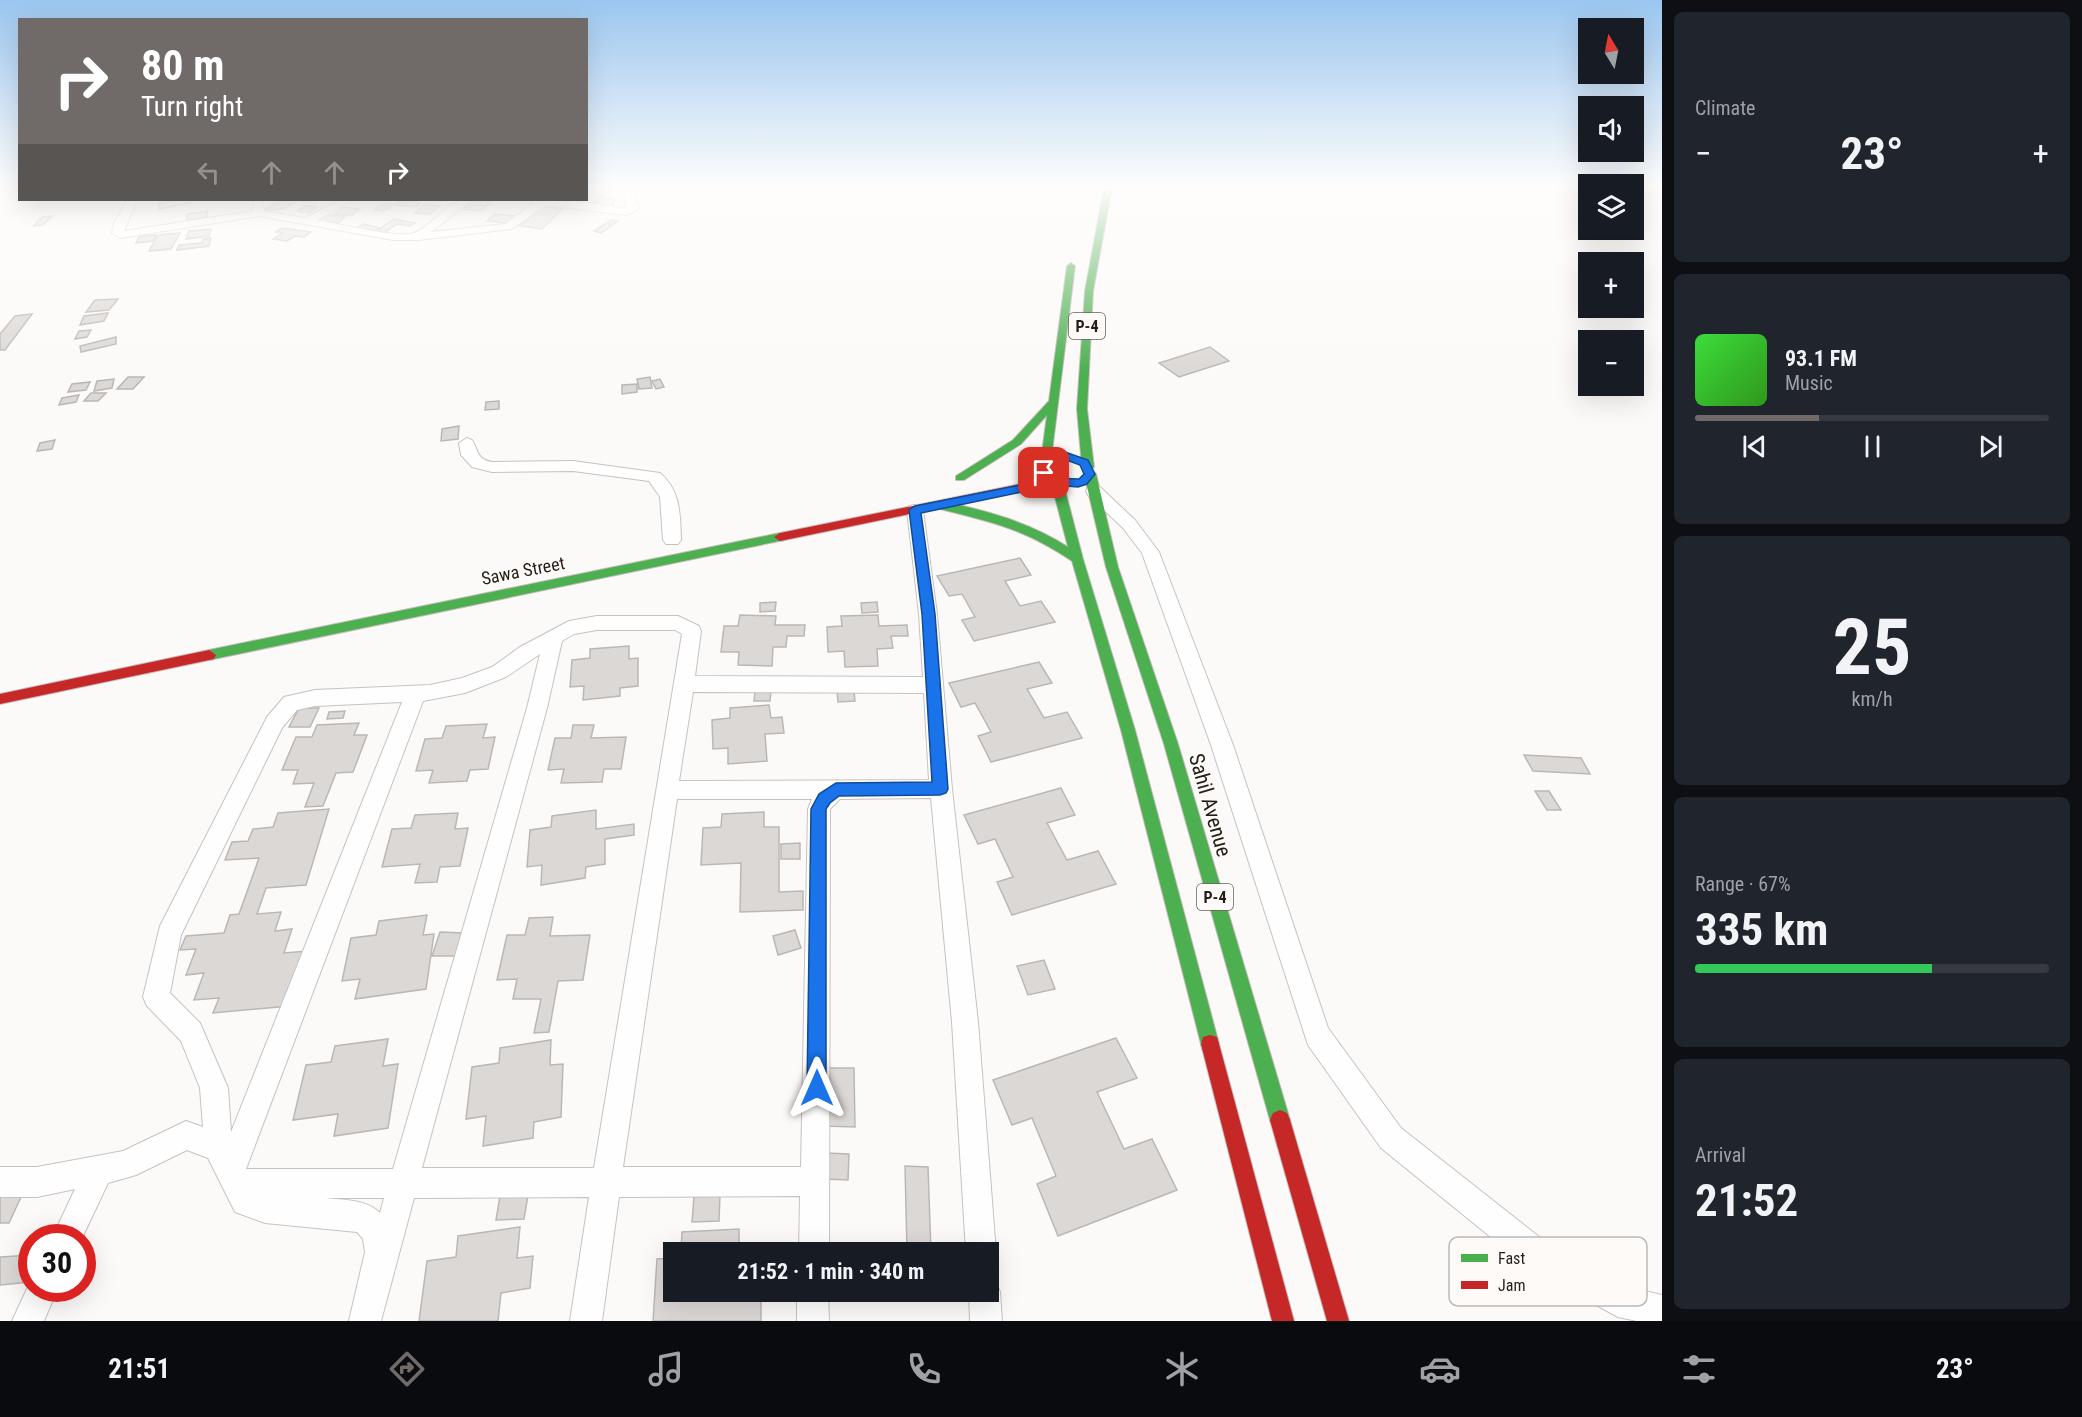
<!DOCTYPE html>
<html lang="en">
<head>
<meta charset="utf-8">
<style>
  body { margin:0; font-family:"Roboto Condensed",sans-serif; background:#20242c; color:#f1f3f6; height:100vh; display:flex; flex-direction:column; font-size:22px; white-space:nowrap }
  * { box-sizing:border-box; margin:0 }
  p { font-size:20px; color:#9ea1a6 }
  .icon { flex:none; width:33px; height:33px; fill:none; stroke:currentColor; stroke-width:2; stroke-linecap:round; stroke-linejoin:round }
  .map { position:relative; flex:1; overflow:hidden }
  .sheet { display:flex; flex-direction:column; gap:12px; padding:12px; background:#0d0f14; width:420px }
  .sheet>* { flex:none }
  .guide { position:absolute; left:18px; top:18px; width:570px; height:183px; border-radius:0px; box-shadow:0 6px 24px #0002; background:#706b68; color:#fff; overflow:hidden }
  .needle { width:39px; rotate:350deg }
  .controls { position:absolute; left:1578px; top:18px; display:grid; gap:12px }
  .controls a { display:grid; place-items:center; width:66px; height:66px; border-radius:0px; background:#171b24; box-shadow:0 6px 24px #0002; font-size:30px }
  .speed { position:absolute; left:18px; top:1224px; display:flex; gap:12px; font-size:30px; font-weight:700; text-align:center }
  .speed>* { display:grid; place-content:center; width:78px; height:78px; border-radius:50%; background:#171b24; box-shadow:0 6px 24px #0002; line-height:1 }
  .speed .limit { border:9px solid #d22; background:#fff; color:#111 }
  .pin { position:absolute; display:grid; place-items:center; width:51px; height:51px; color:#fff; margin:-26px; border-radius:12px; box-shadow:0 3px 9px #0006 }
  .me { position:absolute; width:66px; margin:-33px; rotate:0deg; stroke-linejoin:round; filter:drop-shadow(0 0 4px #0008) }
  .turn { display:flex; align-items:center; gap:21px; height:126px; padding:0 24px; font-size:27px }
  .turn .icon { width:78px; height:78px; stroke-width:2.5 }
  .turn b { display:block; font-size:42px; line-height:51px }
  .lanes { display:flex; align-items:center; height:57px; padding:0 24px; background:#0003; justify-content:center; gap:30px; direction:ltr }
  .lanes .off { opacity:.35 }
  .big { font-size:45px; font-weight:700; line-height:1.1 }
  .sheet .widget { flex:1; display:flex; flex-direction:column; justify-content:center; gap:9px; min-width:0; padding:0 21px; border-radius:9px; background:#20242c }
  .sheet .dial { align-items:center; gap:0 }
  .dial b { font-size:78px; line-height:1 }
  .song { display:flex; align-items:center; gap:18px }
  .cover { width:72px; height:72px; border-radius:9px; background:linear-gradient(135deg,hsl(120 70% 55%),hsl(110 70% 35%)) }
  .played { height:6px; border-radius:3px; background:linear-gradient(90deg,#706b68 35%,#363941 35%) }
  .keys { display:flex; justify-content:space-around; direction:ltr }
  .heat { display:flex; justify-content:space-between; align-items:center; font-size:33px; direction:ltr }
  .charge { height:9px; border-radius:4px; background:linear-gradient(90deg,#34c759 67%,#363941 0) }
  .trip { position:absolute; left:663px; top:1242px; width:336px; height:60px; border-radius:0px; background:#171b24; box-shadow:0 6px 24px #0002; font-weight:700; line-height:60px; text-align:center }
  .tabs { display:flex; height:96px; justify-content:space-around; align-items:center; background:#090b0e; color:#9ea1a6 }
  .tabs .icon { width:42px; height:42px }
  .tabs .current { color:#706b68 }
  .tabs b { font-size:27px; color:#f1f3f6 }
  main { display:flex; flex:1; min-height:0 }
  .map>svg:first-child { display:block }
  .building { fill:#dcd8d5; stroke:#bbb7b4; stroke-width:1.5 }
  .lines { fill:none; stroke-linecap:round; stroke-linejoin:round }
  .street-casing { stroke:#c6c2bf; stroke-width:2 }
  .fast-casing { stroke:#c8bcbc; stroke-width:2 }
  .jam-casing { stroke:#c8bcbc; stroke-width:2 }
  .street { fill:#fffefe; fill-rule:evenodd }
  .fast { fill:#4caf50; fill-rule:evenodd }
  .jam { fill:#c62828; fill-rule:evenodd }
  .route { fill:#1a73e8; stroke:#114b97; stroke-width:1.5 }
  .labels { text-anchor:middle; stroke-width:6; stroke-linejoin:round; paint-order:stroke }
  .shield { fill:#fdfaf7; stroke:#65605c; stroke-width:1.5 }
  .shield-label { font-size:16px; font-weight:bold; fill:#241e1a }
  .street-label { font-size:18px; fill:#241e1a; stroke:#fdfaf7 }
  .near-street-label { font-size:21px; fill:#241e1a; stroke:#fdfaf7 }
  .key { fill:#fdfaf7; stroke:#bcb8b5; stroke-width:1.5 }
  .key-label { font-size:16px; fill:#241e1a }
</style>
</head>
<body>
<main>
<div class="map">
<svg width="1662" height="1321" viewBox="0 0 1662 1321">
  <rect width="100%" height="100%" fill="#fcfaf8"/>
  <g class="building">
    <polygon points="594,193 603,195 589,206 580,204"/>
    <polygon points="599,198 616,199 611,207 593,206"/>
    <polygon points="183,200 191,200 191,203 159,209 159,203"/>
    <polygon points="280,200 298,200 283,209 264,210"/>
    <polygon points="475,200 491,202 480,211 463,209"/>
    <polygon points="398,202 420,203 416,207 394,205"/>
    <polygon points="385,203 394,204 384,211 374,210"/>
    <polygon points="425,204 440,206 430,214 415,213"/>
    <polygon points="305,206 317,207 309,213 297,211"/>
    <polygon points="543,206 562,209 542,229 520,226"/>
    <polygon points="343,207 360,209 352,215 335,214"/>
    <polygon points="207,211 207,217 187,221 187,214"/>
    <polygon points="495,214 515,216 507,223 487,221"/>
    <polygon points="326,215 346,216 338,223 318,221"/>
    <polygon points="52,216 43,225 34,226 42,217"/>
    <polygon points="394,219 415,223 410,226 397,224 384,233 375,232"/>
    <polygon points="611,220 618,221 601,233 594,231"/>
    <polygon points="363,224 380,228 374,232 357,228"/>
    <polygon points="282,228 311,232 304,237 295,236 287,241 273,239 283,233 276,232"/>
    <polygon points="211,229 209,236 186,239 189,231"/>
    <polygon points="180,233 171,249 149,251 158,235"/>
    <polygon points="156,235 153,241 136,243 139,237"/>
    <polygon points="211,238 209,246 177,250 179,245 202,243 203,239"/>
    <polygon points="118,299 109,310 86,312 95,300"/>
    <polygon points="108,313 104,321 80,325 84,316"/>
    <polygon points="32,314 5,350 0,350 0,334 15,316"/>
    <polygon points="91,330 87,337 75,339 79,331"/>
    <polygon points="116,337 116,344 81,352 80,346"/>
    <polygon points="1210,347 1229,361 1179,377 1159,363"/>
    <polygon points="128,377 144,377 133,389 117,389"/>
    <polygon points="650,377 652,388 639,389 637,379"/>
    <polygon points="114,379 112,388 94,391 97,381"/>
    <polygon points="660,379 664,387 656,389 652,381"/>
    <polygon points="90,382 86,390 68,392 72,384"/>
    <polygon points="637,384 637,392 622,394 622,385"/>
    <polygon points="91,393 106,393 98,401 84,401"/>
    <polygon points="79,395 76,402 59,405 62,398"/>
    <polygon points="499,401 499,409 485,410 486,402"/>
    <polygon points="459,426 458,439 441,441 442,429"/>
    <polygon points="55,440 52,449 37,451 40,443"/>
    <polygon points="1020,558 1031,575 1005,581 1020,606 1041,601 1055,622 974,641 962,620 975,617 962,594 949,596 937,576"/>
    <polygon points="776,602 775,611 760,612 760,603"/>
    <polygon points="877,602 878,612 862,613 861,603"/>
    <polygon points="740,615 776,616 775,625 805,625 804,636 787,636 786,647 773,647 772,666 738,665 739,652 721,652 724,626 738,626"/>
    <polygon points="878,615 879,626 907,625 908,636 891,636 893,648 877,649 878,666 845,667 844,651 828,652 827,627 842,626 841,616"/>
    <polygon points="629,646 629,659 638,658 638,686 620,688 620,696 583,700 584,686 570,687 572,660 590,658 590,649"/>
    <polygon points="1039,662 1052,683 1027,689 1044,718 1067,712 1082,738 991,762 978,736 991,732 975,703 961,707 949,683"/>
    <polygon points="755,691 771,691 770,701 754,701"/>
    <polygon points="837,691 854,691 855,701 838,702"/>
    <polygon points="769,705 771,718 782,717 784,733 765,734 767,761 728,764 728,748 713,749 712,720 730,718 730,708"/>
    <polygon points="299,708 319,708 310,727 289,727"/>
    <polygon points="345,711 343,718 327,719 329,712"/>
    <polygon points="359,723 354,735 367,735 353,772 336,773 323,806 305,807 314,783 293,784 298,770 282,770 296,737 312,737 317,725"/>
    <polygon points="487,724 483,738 495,737 488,769 470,770 467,781 429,783 433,770 416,771 425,739 442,738 446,726"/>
    <polygon points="573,725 594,725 591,738 626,737 621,769 604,769 602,782 561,783 564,769 548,770 555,738 571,738"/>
    <polygon points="1524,755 1581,758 1590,774 1533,771"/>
    <polygon points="1061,788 1075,815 1047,823 1067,860 1098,851 1116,884 1012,915 997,882 1013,877 995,839 978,844 964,815"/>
    <polygon points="1535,791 1549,791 1561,810 1547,810"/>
    <polygon points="329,809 306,885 266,888 257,914 281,912 275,931 292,929 284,953 307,951 290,1006 213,1013 219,998 194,1000 204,973 186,975 196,949 180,950 186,936 224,933 230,915 239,914 259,858 225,860 232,842 248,841 253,829 273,827 278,813"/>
    <polygon points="596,810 596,829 634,824 634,835 605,839 605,864 586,867 585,878 541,885 542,865 527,867 530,830 551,827 552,816"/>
    <polygon points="764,812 764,827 779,827 779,892 803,891 803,910 740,912 741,863 701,865 703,828 721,827 722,814"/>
    <polygon points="458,813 455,829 468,828 460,866 440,867 437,882 415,883 420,864 382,867 392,829 411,828 415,815"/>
    <polygon points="800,843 800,859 781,859 781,844"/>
    <polygon points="427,915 423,935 434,934 426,989 355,999 360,979 342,981 351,938 376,935 379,921"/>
    <polygon points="553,917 550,936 590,935 583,980 558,981 549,1032 534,1033 541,999 513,999 517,979 497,980 507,935 525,935 529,918"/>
    <polygon points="795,930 801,948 778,955 773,936"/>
    <polygon points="440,932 465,933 457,956 432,956"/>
    <polygon points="1044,960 1055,989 1028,995 1017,966"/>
    <polygon points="1116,1038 1137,1078 1097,1092 1124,1149 1152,1139 1177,1190 1058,1236 1037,1184 1056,1176 1032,1118 1012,1125 993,1080"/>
    <polygon points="388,1039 383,1066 398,1064 388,1128 334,1136 338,1114 293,1120 306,1065 331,1062 335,1046"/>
    <polygon points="551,1040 550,1065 563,1064 561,1117 534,1122 533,1138 483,1146 486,1116 466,1119 472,1067 499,1063 500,1048"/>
    <polygon points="825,1068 854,1068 855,1127 824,1126"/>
    <polygon points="826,1153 849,1154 848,1180 824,1179"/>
    <polygon points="905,1166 928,1167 931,1252 907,1252"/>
    <polygon points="22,1195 9,1223 0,1223 0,1196"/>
    <polygon points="528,1195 524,1219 496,1220 500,1196"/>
    <polygon points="720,1195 719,1221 692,1222 694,1196"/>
    <polygon points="520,1227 517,1258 533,1256 530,1288 501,1293 498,1321 419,1321 427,1261 456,1257 458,1236"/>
    <polygon points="739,1229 739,1252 681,1252 682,1232"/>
    <polygon points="32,1255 31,1282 0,1285 0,1257"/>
    <polygon points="674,1258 674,1292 761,1292 761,1321 653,1321 657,1259"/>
  </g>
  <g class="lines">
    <defs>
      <g id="street">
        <path d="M623,188H633L639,209L626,215L546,205L512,229L418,240H393L259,216L120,238L112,233L114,223L127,200H137L124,231L253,211V202L255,200H262L264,211L305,218L340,200H352L317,220C337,223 398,239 414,233C435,225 448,197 472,200L431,232L505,224L534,203L530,200H556L625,208L627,207Z"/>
        <path d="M467,438L472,440C479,451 476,459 492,462L573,461L660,473C681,491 680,514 681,540L678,544H666L663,540L660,497L649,481L573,471L492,472L472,467L461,455L459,443Z"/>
        <polygon points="1094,486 1100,487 1135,520 1159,552 1233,745 1328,1028 1401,1128 1552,1247 1623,1286 1662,1295 1662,1321 1637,1321 1618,1317 1530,1269 1381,1148 1308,1045 1211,745 1142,553 1123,528 1088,495 1086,491 1088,487"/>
        <path d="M915,505L921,506L923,510L937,614L952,789L978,1022L996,1252L992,1263L988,1264V1252H966L952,1022L931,798L840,799L830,809L829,1252H799L800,1196L619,1197L602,1321H570L589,1197L414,1198L381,1321H349L365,1252L363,1239L357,1232L265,1223L235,1212L208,1158L187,1150L136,1175L108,1183L82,1238H52L75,1189L37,1197H0V1167H37L123,1151L186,1121L203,1127L200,1088L181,1041L147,1006L143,997L160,926L267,717L284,697L315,690L430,685L462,678L492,667L520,647L569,621L597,616H678L699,626L701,631L695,676L923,677L919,614L907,510L909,506ZM597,630H675L682,634L594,1168H422L547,708L562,641L574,634ZM540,654L527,708L393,1169H246L423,701L465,693L506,677ZM693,692L924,693L929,780L679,781ZM402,702L231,1132L228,1088L200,1023L170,993L181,935L282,728L297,710L315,706ZM677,799H812L808,809L801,1167H623ZM325,1198H384L380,1213C367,1199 343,1200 325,1198Z"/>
        <polygon points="32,1278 32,1288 58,1288 44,1321 12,1321"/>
        <polygon points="988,1278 995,1281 1000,1292 1002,1321 970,1321 969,1292 988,1292"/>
        <polygon points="797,1292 828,1292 829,1321 797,1321"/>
      </g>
      <g id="fast">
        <polygon points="1104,188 1112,188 1093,291 1087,409 1094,467 1088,470 1082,467 1077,409 1085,291"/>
        <polygon points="1071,263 1075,266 1051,460 1046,463 1041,460 1047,415 1021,444 964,480 956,480 956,476 1013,440 1049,401 1067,266"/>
        <polygon points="1090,471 1096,474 1118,567 1178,744 1290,1120 1287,1127 1280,1130 1273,1127 1270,1120 1164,744 1106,567 1084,474"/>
        <path d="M1057,478L1063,482L1083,559L1135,730L1219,1044L1217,1051L1210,1053L1203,1051L1201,1044L1121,730L1072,561C1023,528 991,522 936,508L934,505L940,501C985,510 1029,522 1068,547L1051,482Z"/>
        <polygon points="780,533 784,534 786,537 784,540 209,660 202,655 209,650"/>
      </g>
      <g id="jam">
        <polygon points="1055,477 1059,479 1059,483 780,541 774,537 780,533"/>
        <polygon points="209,650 216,655 214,659 0,704 0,694"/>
        <polygon points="1210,1035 1217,1037 1219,1044 1294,1321 1272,1321 1201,1044 1203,1037"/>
        <polygon points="1280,1110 1287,1113 1290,1120 1349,1321 1327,1321 1270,1120 1273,1113"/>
      </g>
    </defs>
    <use href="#street" class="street-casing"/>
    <use href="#fast" class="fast-casing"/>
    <use href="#jam" class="jam-casing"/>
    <use href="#street" class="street"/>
    <use href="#fast" class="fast"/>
    <use href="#jam" class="jam"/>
  </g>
  <linearGradient id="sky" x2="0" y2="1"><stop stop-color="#9bc6ef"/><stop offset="0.5" stop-color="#fefdfc"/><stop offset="1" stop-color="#fefdfc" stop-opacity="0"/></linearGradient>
  <rect width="1662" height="373" fill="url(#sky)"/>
  <polygon class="route" points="1065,452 1088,460 1095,474 1087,484 1078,487 1055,485 921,513 935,614 948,789 946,793 940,795 839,796 830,803 826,809 826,1088 823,1095 817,1098 810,1095 807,1088 811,809 819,794 836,783 932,782 922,614 909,510 915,506 1055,478 1079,479 1084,474 1080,465 1064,459 1051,462 1048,476 1044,477 1038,473 1037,468 1042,457"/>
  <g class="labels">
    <g class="shield">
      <rect x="1069" y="313" width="36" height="26" rx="4.5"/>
      <rect x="1197" y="884" width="36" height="26" rx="4.5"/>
    </g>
    <g class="shield-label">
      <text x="1087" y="332">P-4</text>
      <text x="1215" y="903">P-4</text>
    </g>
    <g class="street-label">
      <text transform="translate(523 571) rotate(-11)" y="6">Sawa Street</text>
    </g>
    <g class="near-street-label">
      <text transform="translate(1210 805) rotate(74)" y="7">Sahil Avenue</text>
    </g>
  </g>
  <rect x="1449" y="1237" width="198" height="69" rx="9" class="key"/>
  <rect x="1461" y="1254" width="27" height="8" fill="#4caf50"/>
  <rect x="1461" y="1281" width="27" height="8" fill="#c62828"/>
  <g class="key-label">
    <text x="1498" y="1264">Fast</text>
    <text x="1498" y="1291">Jam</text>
  </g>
</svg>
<div class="controls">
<a><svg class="needle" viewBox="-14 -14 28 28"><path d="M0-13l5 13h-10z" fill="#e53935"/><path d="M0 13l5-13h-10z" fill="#9ea1a6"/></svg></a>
<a><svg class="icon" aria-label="sound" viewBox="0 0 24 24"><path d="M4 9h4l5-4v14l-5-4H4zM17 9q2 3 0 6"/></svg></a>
<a><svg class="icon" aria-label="layers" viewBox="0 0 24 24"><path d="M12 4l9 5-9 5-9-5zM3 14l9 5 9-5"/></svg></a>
<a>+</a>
<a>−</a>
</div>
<div class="speed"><div class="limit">30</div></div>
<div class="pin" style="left:1044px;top:473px;background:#d93025"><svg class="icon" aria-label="arrive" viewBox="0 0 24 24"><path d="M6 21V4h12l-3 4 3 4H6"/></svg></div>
<svg class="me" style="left:817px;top:1088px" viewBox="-20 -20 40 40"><path d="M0-17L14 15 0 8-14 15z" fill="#1a73e8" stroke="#fff" stroke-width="4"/></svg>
<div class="trip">21:52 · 1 min · 340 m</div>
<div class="guide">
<div class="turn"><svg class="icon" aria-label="right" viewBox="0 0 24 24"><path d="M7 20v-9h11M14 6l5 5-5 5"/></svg><div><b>80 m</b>Turn right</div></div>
<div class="lanes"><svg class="icon off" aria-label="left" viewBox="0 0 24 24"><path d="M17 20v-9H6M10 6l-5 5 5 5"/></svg><svg class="icon off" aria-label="ahead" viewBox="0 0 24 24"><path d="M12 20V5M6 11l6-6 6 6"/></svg><svg class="icon off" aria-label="ahead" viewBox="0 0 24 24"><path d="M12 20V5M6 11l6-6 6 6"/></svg><svg class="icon" aria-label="right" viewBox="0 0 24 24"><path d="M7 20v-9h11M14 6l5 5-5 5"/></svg></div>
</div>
</div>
<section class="sheet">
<div class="widget"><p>Climate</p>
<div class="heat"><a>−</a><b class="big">23°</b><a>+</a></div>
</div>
<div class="widget">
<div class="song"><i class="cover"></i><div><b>93.1 FM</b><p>Music</p></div></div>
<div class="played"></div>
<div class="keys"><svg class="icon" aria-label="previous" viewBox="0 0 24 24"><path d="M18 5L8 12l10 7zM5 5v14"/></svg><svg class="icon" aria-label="pause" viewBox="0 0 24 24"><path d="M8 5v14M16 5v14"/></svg><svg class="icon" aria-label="next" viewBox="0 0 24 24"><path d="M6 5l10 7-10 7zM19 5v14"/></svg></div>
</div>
<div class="widget dial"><b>25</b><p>km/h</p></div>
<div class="widget"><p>Range · 67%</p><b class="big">335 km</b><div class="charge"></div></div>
<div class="widget"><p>Arrival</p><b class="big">21:52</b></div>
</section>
</main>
<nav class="tabs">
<b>21:51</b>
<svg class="icon current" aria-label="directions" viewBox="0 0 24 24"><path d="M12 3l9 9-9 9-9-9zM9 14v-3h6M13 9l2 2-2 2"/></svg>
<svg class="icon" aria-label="music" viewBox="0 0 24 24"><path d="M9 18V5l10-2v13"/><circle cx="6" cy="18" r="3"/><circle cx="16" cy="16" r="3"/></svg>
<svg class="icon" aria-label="phone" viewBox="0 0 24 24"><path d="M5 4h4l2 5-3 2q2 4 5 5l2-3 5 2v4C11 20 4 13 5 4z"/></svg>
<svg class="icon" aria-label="climate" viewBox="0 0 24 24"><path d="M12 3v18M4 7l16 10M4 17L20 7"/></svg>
<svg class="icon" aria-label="car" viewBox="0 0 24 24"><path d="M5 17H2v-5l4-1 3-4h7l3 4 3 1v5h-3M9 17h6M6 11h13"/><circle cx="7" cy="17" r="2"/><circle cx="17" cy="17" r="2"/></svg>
<svg class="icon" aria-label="filters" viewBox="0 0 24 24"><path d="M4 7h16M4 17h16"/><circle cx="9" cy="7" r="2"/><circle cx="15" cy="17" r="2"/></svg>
<b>23°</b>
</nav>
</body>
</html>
